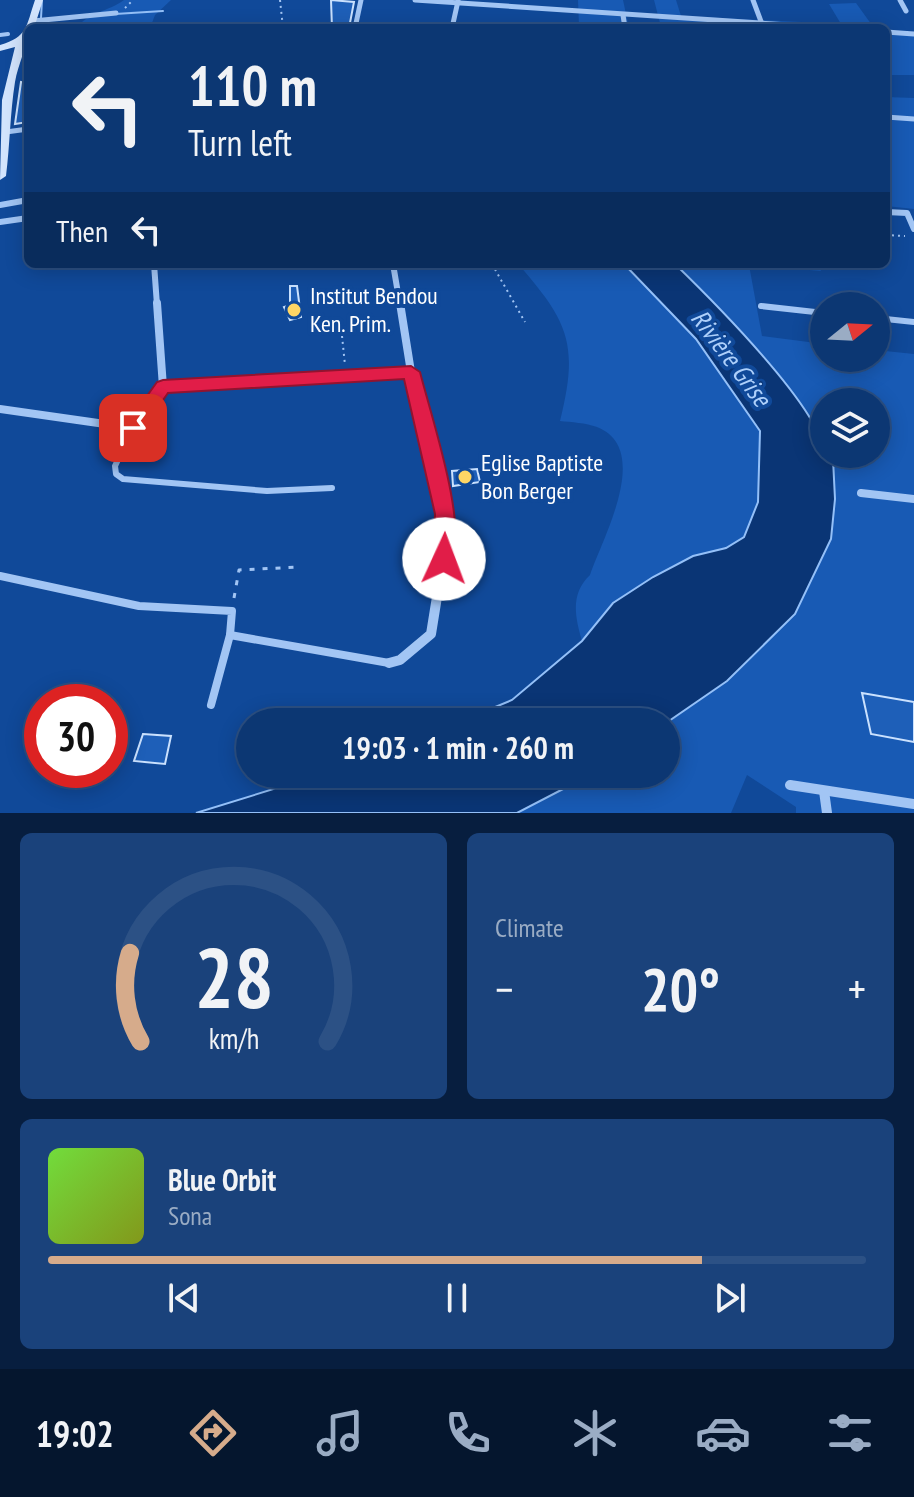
<!DOCTYPE html>
<html lang="en">
<head>
<meta charset="utf-8">
<style>
  body { margin:0; font-family:"PT Sans Narrow",sans-serif; background:#1a427b; color:#f1f3f6; height:100vh; display:flex; flex-direction:column; font-size:30px; white-space:nowrap }
  * { box-sizing:border-box; margin:0 }
  p { font-size:26px; color:#9aacc4 }
  .icon { flex:none; width:44px; height:44px; fill:none; stroke:currentColor; stroke-width:2; stroke-linecap:round; stroke-linejoin:round }
  .map { position:relative; height:813px; overflow:hidden }
  .details { display:flex; flex-direction:column; gap:20px; padding:20px; background:#071e3f; flex:1 }
  .details>* { flex:none }
  .hud { position:absolute; left:24px; top:24px; width:866px; height:244px; border-radius:12px; box-shadow:0 4px 20px #0003,0 0 0 2px #2c5185; background:#0c3773; color:#f1f3f6; overflow:hidden }
  .needle { width:52px; rotate:72deg }
  .buttons { position:absolute; left:810px; top:292px; display:grid; gap:16px }
  .buttons a { display:grid; place-items:center; width:80px; height:80px; border-radius:50%; background:#0c3773; box-shadow:0 4px 20px #0003,0 0 0 2px #2c5185; font-size:40px }
  .speed { position:absolute; left:24px; top:684px; display:flex; gap:16px; font-size:40px; font-weight:700; text-align:center }
  .speed>* { display:grid; place-content:center; width:104px; height:104px; border-radius:50%; background:#0c3773; box-shadow:0 4px 20px #0003,0 0 0 2px #2c5185; line-height:1 }
  .speed .limit { border:12px solid #d22; background:#fff; color:#111 }
  .pin { position:absolute; display:grid; place-items:center; width:68px; height:68px; color:#fff; margin:-34px; border-radius:16px; box-shadow:0 4px 12px #0006 }
  .me { position:absolute; width:88px; margin:-44px; rotate:2deg; stroke-linejoin:round; filter:drop-shadow(0 0 6px #0008) }
  .turn { display:flex; align-items:center; gap:28px; height:168px; padding:0 32px; font-size:36px }
  .turn .icon { width:104px; height:104px; stroke-width:2.5 }
  .turn b { display:block; font-size:56px; line-height:68px }
  .then { display:flex; align-items:center; height:76px; padding:0 32px; background:#0003; gap:16px; font-size:30px }
  .big { font-size:60px; font-weight:700; line-height:1.1 }
  .details .tile { flex:1; display:flex; flex-direction:column; justify-content:center; gap:12px; min-width:0; padding:0 28px; border-radius:12px; background:#1a427b }
  .details .dial { align-items:center; gap:0 }
  .dial svg { height:208px; overflow:visible; fill:none; stroke:#2c5185; stroke-width:7; stroke-linecap:round; text-anchor:middle }
  .dial text { fill:#f1f3f6; stroke:none }
  .song { display:flex; align-items:center; gap:24px }
  .cover { width:96px; height:96px; border-radius:12px; background:linear-gradient(135deg,hsl(100 70% 55%),hsl(70 70% 35%)) }
  .played { height:8px; border-radius:4px; background:linear-gradient(90deg,#d6ab8b 80%,#2c5185 80%) }
  .keys { display:flex; justify-content:space-around; direction:ltr }
  .heat { display:flex; justify-content:space-between; align-items:center; font-size:44px; direction:ltr }
  .details .tiles { flex:1; display:grid; gap:20px; grid-template-columns:1fr 1fr }
  .tile:last-child { grid-column:span 2 }
  .trip { position:absolute; left:236px; top:708px; width:444px; height:80px; border-radius:40px; background:#0c3773; box-shadow:0 4px 20px #0003,0 0 0 2px #2c5185; font-weight:700; line-height:80px; text-align:center }
  .tab-bar { display:flex; height:128px; justify-content:space-around; align-items:center; background:#05162e; color:#9aacc4 }
  .tab-bar .icon { width:56px; height:56px }
  .tab-bar .active { color:#d6ab8b }
  .tab-bar b { font-size:36px; color:#f1f3f6 }
  .map>svg:first-child { display:block }
  .green { fill:#185ab4 }
  .water { fill:#0a3575; stroke:#94c0f8; stroke-width:2 }
  .lines { fill:none; stroke-linecap:round; stroke-linejoin:round }
  .stream { stroke:#94c0f8; stroke-width:2 }
  .building { fill:#1e5fb8; stroke:#cae1fe; stroke-width:2 }
  .path-far1 { stroke:#a2c5f4; stroke-width:2; stroke-dasharray:2 4; stroke-linecap:butt }
  .path { stroke:#a2c5f4; stroke-width:3; stroke-dasharray:5 8; stroke-linecap:butt }
  .lane-far2 { stroke:#a2c5f4; stroke-width:4 }
  .lane-far1 { stroke:#a2c5f4; stroke-width:6 }
  .lane { stroke:#a2c5f4; stroke-width:8 }
  .street-far3 { stroke:#a2c5f4; stroke-width:5 }
  .street-far2 { stroke:#a2c5f4; stroke-width:6 }
  .street-far1 { stroke:#a2c5f4; stroke-width:8 }
  .street { stroke:#a2c5f4; stroke-width:10 }
  .secondary { fill:#d2e4fd; fill-rule:evenodd }
  .route { fill:#e11d48; stroke:#92132f; stroke-width:2 }
  .poi-dot { fill:#ffd665; stroke:#104999; stroke-width:3 }
  .labels { text-anchor:middle; stroke-width:8; stroke-linejoin:round; paint-order:stroke }
  .poi-label { font-size:24px; fill:#fff; stroke:#104999; text-anchor:start }
  .water-label { font-size:26px; font-style:italic; fill:#aed0fb; stroke:#104999 }
</style>
</head>
<body>
<div class="map">
<svg width="914" height="813" viewBox="0 0 914 813">
  <rect width="100%" height="100%" fill="#104999"/>
  <g class="green">
    <path d="M124,0H171L155,15L150,28H76C88,13 109,11 124,0Z"/>
    <polygon points="578,0 623,0 629,28 579,26"/>
    <polygon points="654,0 676,0 681,16 841,24 829,4 856,3 874,28 717,28 660,23"/>
    <polygon points="886,34 914,35 914,75 886,75"/>
    <polygon points="886,97 914,98 914,209 886,206"/>
    <path d="M518,264H624L696,339L760,431L758,502L745,537L726,548L693,556L653,577L613,603L582,641C575,617 570,594 590,575C602,539 653,449 597,427C586,423 571,422 560,421C579,345 569,322 518,264Z"/>
    <path d="M675,264H818L821,271L749,265L762,336L824,344V358H876V350L914,354V813H796V807L747,775L731,813H517L592,774H666V723L727,681L833,459L830,454H876V402H824V444C785,375 732,318 675,264Z"/>
  </g>
  <g class="water">
    <path d="M624,264H675C708,296 824,411 824,454H830L833,459L835,499L831,539L795,614L727,681L666,723L459,722L512,700L582,641L613,603L653,577L693,556L726,548L744,537L758,502L760,431L696,339Z"/>
    <polygon points="322,774 592,774 517,813 196,813"/>
  </g>
  <g class="lines">
    <g class="stream">
      <polyline points="115,14 163,11"/>
      <polyline points="41,18 42,0"/>
    </g>
  </g>
  <g class="building">
    <polygon points="331,0 354,2 349,28 332,28"/>
    <polygon points="21,82 28,83 28,122 15,124"/>
    <polygon points="290,286 297,286 301,317 290,320 284,307 290,305"/>
    <polygon points="477,469 480,482 453,486 452,471"/>
    <polygon points="862,693 914,702 914,742 871,734"/>
    <polygon points="143,734 171,736 165,764 134,761"/>
  </g>
  <g class="lines">
    <g class="path-far1">
      <polyline points="280,0 283,28"/>
      <polyline points="125,8 133,0"/>
      <polyline points="886,235 905,236"/>
      <polyline points="492,264 525,322"/>
      <polyline points="342,336 345,365"/>
    </g>
    <polyline class="path" points="234,598 239,570 299,567"/>
    <polyline class="lane-far2" points="0,35 8,34"/>
    <g class="lane-far1">
      <polyline points="761,306 824,313"/>
      <polyline points="876,318 914,322"/>
      <polyline points="133,428 115,466 116,474 123,479 267,491 332,488"/>
    </g>
    <g class="lane">
      <polyline points="0,576 139,606 232,611 230,635 211,705"/>
      <polyline points="230,635 389,663"/>
    </g>
    <g class="street-far3">
      <polyline points="415,0 834,28"/>
      <polyline points="753,0 762,24"/>
      <polyline points="900,0 906,11"/>
      <polyline points="623,15 625,28"/>
      <polyline points="33,21 116,13"/>
      <polyline points="355,28 361,0"/>
      <polyline points="452,28 458,1"/>
      <polyline points="886,32 914,34"/>
      <polyline points="886,117 914,119"/>
      <polyline points="6,132 28,129"/>
    </g>
    <g class="street-far2">
      <polyline points="0,205 28,200"/>
      <polyline points="886,212 907,213 914,229"/>
      <polyline points="0,222 28,218"/>
      <polyline points="154,264 157,305"/>
      <polyline points="393,264 400,305"/>
    </g>
    <g class="street-far1">
      <polyline points="400,303 411,372 445,514 445,527"/>
      <polyline points="163,387 411,372"/>
      <polyline points="0,409 133,428 163,387 157,303"/>
      <polyline points="861,493 914,499"/>
    </g>
    <g class="street">
      <polyline points="389,663 400,660 431,634 446,541 445,525"/>
      <polyline points="790,785 914,804"/>
      <polyline points="824,791 827,813"/>
    </g>
    <path class="secondary" d="M35,0H43L34,28H28C28,46 18,64 15,82C10,113 10,145 6,176L0,180L2,100L15,47L0,51V45C28,37 26,26 35,0Z"/>
  </g>
  <path class="route" d="M411,366L420,372C431,416 469,527 451,566L444,569L436,566L433,559L435,514L404,379L168,393L140,433H126L124,428L157,382L163,380Z"/>
  <g class="poi-dot">
    <circle cx="294" cy="310" r="8"/>
    <circle cx="465" cy="477" r="8"/>
  </g>
  <g class="labels">
    <g class="poi-label">
      <text x="310" y="304">Institut Bendou<tspan x="310" dy="28">Ken. Prim.</tspan></text>
      <text x="481" y="471">Eglise Baptiste<tspan x="481" dy="28">Bon Berger</tspan></text>
    </g>
    <g class="water-label">
      <text transform="translate(731 358) rotate(53)" y="9">Rivière Grise</text>
    </g>
  </g>
</svg>
<div class="buttons">
<a><svg class="needle" viewBox="-14 -14 28 28"><path d="M0-13l5 13h-10z" fill="#e53935"/><path d="M0 13l5-13h-10z" fill="#9aacc4"/></svg></a>
<a><svg class="icon" aria-label="layers" viewBox="0 0 24 24"><path d="M12 4l9 5-9 5-9-5zM3 14l9 5 9-5"/></svg></a>
</div>
<div class="speed"><div class="limit">30</div></div>
<div class="pin" style="left:133px;top:428px;background:#d93025"><svg class="icon" aria-label="arrive" viewBox="0 0 24 24"><path d="M6 21V4h12l-3 4 3 4H6"/></svg></div>
<svg class="me" style="left:444px;top:559px" viewBox="-20 -20 40 40"><circle r="19" fill="#fff"/><path d="M0-13L10 11 0 6-10 11z" fill="#e11d48"/></svg>
<div class="trip">19:03 · 1 min · 260 m</div>
<div class="hud">
<div class="turn"><svg class="icon" aria-label="left" viewBox="0 0 24 24"><path d="M17 20v-9H6M10 6l-5 5 5 5"/></svg><div><b>110 m</b>Turn left</div></div>
<div class="then">Then<svg class="icon" aria-label="left" viewBox="0 0 24 24"><path d="M17 20v-9H6M10 6l-5 5 5 5"/></svg></div>
</div>
</div>
<section class="details">
<div class="tiles">
<div class="tile dial"><svg viewBox="0 0 100 80">
<path d="M14 69A42 42 0 1 1 86 69"/>
<path d="M14 69A42 42 0 0 1 10 35" stroke="#d6ab8b"/>
<text x="50" y="56" font-size="32" font-weight="700">28</text>
<text x="50" y="72" font-size="11">km/h</text>
</svg></div>
<div class="tile"><p>Climate</p>
<div class="heat"><a>−</a><b class="big">20°</b><a>+</a></div>
</div>
<div class="tile">
<div class="song"><i class="cover"></i><div><b>Blue Orbit</b><p>Sona</p></div></div>
<div class="played"></div>
<div class="keys"><svg class="icon" aria-label="previous" viewBox="0 0 24 24"><path d="M18 5L8 12l10 7zM5 5v14"/></svg><svg class="icon" aria-label="pause" viewBox="0 0 24 24"><path d="M8 5v14M16 5v14"/></svg><svg class="icon" aria-label="next" viewBox="0 0 24 24"><path d="M6 5l10 7-10 7zM19 5v14"/></svg></div>
</div>
</div>
</section>
<nav class="tab-bar">
<b>19:02</b>
<svg class="icon active" aria-label="directions" viewBox="0 0 24 24"><path d="M12 3l9 9-9 9-9-9zM9 14v-3h6M13 9l2 2-2 2"/></svg>
<svg class="icon" aria-label="music" viewBox="0 0 24 24"><path d="M9 18V5l10-2v13"/><circle cx="6" cy="18" r="3"/><circle cx="16" cy="16" r="3"/></svg>
<svg class="icon" aria-label="phone" viewBox="0 0 24 24"><path d="M5 4h4l2 5-3 2q2 4 5 5l2-3 5 2v4C11 20 4 13 5 4z"/></svg>
<svg class="icon" aria-label="climate" viewBox="0 0 24 24"><path d="M12 3v18M4 7l16 10M4 17L20 7"/></svg>
<svg class="icon" aria-label="car" viewBox="0 0 24 24"><path d="M5 17H2v-5l4-1 3-4h7l3 4 3 1v5h-3M9 17h6M6 11h13"/><circle cx="7" cy="17" r="2"/><circle cx="17" cy="17" r="2"/></svg>
<svg class="icon" aria-label="filters" viewBox="0 0 24 24"><path d="M4 7h16M4 17h16"/><circle cx="9" cy="7" r="2"/><circle cx="15" cy="17" r="2"/></svg>
</nav>
</body>
</html>
